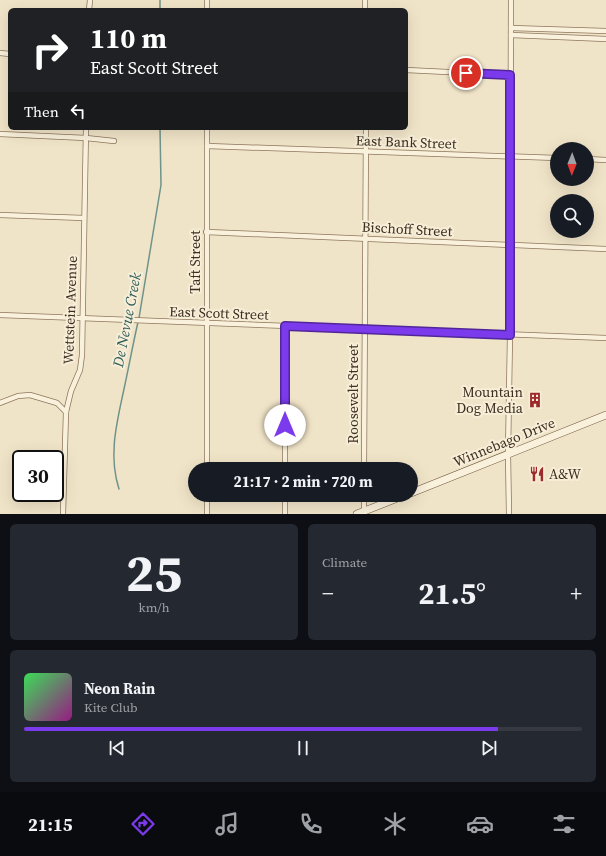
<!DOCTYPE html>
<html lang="en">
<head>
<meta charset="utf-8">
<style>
  body { margin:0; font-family:"Source Serif 4",serif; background:#242831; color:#f1f3f6; height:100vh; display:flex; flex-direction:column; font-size:15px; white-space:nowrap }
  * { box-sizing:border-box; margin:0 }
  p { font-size:13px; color:#9ea1a6 }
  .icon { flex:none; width:22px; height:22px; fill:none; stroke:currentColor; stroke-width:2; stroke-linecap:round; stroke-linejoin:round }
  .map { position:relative; height:514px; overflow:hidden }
  .drawer { display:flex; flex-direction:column; gap:10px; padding:10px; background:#0d0f14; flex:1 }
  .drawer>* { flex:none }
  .top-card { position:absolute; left:8px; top:8px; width:400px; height:122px; border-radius:6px; box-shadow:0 4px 16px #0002; background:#202124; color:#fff; overflow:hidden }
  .needle { width:26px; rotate:181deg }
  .controls { position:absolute; left:550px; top:142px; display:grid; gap:8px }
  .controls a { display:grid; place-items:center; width:44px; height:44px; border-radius:50%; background:#171b24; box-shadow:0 4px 16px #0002; font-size:20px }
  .speed { position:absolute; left:12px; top:450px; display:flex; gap:8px; font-size:20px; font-weight:700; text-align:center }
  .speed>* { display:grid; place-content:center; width:52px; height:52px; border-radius:50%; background:#171b24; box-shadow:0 4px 16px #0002; line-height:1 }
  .speed .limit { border:2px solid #111; border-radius:6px; background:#fff; color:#111 }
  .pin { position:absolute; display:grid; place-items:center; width:34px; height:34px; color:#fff; margin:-17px; border:2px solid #fff; border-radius:50%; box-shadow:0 1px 4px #0007 }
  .me { position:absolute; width:44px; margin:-22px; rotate:0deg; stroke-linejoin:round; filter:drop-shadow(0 0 3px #0008) }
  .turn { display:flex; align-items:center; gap:14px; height:84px; padding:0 16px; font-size:18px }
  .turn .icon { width:52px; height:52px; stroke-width:2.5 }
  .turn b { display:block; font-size:28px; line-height:34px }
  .then { display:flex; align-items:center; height:38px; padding:0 16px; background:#0003; gap:8px; font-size:15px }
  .big { font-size:30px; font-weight:700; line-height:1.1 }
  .drawer .tile { flex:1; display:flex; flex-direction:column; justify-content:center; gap:6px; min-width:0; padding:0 14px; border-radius:6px; background:#242831 }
  .drawer .dial { align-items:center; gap:0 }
  .dial b { font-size:52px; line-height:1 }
  .song { display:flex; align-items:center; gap:12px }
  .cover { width:48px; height:48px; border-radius:6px; background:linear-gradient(135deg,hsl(130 70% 55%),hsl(310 70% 35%)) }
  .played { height:4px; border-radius:2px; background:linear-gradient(90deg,#7c3aed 85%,#363941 85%) }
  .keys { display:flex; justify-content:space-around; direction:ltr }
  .heat { display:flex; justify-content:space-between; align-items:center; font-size:22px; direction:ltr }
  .drawer .tiles { flex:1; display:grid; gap:10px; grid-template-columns:1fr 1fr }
  .tile:last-child { grid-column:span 2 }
  .trip { position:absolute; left:188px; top:462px; width:230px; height:40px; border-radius:20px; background:#171b24; box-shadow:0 4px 16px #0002; font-weight:700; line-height:40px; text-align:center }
  .menu { display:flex; height:64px; justify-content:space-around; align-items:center; background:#090b0e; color:#9ea1a6 }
  .menu .icon { width:28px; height:28px }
  .menu .on { color:#7c3aed }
  .menu b { font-size:18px; color:#f1f3f6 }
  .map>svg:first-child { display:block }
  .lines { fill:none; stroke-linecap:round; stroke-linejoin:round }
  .stream { stroke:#6f938a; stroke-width:1.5 }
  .street-casing { stroke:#8d765c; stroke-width:6 }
  .secondary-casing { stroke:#6f573f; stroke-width:8 }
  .street { stroke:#faf1dc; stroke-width:4.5 }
  .secondary { stroke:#faf1dc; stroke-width:7 }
  .route-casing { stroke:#51269a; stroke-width:10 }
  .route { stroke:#7c3aed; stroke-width:7 }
  .labels { text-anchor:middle; stroke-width:4; stroke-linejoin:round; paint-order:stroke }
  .street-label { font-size:14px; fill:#3d2e20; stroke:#f7eed8 }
  .poi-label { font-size:14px; fill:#3d2e20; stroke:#f7eed8; text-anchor:end }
  .water-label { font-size:15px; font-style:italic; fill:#2f5d5a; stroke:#f7eed8 }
</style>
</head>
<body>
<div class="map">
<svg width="606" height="514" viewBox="0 0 606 514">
  <rect width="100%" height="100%" fill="#f0e4c8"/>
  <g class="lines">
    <g class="stream">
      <polyline points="160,0 160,10"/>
      <polyline points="139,318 161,185 160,128"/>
      <path d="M119,489C108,455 117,422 124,389C129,366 133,344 138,322"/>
    </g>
    <defs>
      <g id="street">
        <polyline points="89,10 90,0"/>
        <polyline points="207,10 207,0"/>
        <polyline points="365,10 365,0"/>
        <polyline points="511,28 606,31"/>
        <polyline points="511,35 606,39"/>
        <polyline points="0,53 10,54"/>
        <polyline points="406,70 510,75"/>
        <polyline points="0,134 86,138 114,141"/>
        <polyline points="207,146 557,158"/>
        <polyline points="587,159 606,160"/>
        <polyline points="0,215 84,218"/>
        <polyline points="206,232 606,249"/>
        <polyline points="0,315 606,338"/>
        <polyline points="0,403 18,396 30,395 57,403 66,412"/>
        <polyline points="207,469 207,128"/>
        <polyline points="285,469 285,326"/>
        <polyline points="364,469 366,128"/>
        <polyline points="207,495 207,514"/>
        <polyline points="364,511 364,495"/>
        <polyline points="63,514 66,412 71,391 80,370 82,355 86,128"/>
        <polyline points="285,514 285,495"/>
        <polyline points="509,514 508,454 510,335 511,0"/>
      </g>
      <g id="secondary">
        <polyline points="411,493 606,415"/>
        <polyline points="357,514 405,495"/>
      </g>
    </defs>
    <use href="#street" class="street-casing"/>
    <use href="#secondary" class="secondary-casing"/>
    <use href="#street" class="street"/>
    <use href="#secondary" class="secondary"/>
  </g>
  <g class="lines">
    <defs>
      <polyline id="route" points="285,425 285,326 510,335 510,75 466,73"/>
    </defs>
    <use href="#route" class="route-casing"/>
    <use href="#route" class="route"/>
  </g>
  <defs>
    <symbol id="building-bare" viewBox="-9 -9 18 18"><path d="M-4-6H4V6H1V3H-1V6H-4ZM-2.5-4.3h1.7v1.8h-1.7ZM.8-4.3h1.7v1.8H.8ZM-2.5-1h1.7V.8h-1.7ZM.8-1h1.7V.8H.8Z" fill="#9e2a2b" stroke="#f7eed8" stroke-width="2.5" paint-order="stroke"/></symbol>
    <symbol id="restaurant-bare" viewBox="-9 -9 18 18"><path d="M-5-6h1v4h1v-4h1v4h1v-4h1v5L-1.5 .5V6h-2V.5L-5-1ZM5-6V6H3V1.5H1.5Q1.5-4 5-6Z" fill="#9e2a2b" stroke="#f7eed8" stroke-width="2.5" paint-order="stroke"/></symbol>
  </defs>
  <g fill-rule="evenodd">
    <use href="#building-bare" x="524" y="389" width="22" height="22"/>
    <use href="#restaurant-bare" x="526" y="463" width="22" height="22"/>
  </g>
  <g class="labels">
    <g class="street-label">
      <text transform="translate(406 142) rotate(2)" y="5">East Bank Street</text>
      <text transform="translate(407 229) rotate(3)" y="5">Bischoff Street</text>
      <text transform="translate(195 262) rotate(-90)" y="5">Taft Street</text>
      <text transform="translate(70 310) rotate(-88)" y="5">Wettstein Avenue</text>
      <text transform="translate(219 313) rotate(2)" y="5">East Scott Street</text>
      <text transform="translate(353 394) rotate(-90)" y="5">Roosevelt Street</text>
      <text transform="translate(504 442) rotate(-22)" y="5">Winnebago Drive</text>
    </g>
    <g class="poi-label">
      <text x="523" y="397">Mountain<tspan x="523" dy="16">Dog Media</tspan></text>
      <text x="549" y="479" text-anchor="start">A&amp;W</text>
    </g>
    <g class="water-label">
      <text transform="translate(127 320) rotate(-79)" y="5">De Nevue Creek</text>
    </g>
  </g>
</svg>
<div class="controls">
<a><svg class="needle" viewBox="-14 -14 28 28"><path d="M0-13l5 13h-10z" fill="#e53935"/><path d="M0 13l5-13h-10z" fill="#9ea1a6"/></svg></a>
<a><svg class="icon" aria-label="search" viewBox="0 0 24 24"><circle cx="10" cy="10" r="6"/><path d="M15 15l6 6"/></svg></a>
</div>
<div class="speed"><div class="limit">30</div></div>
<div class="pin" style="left:466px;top:73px;background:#d93025"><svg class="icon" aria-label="arrive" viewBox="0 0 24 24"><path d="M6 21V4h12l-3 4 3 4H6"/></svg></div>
<svg class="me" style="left:285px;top:425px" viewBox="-20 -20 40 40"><circle r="19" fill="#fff"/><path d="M0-13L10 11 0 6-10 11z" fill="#7c3aed"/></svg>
<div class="trip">21:17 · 2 min · 720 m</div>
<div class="top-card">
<div class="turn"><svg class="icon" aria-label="right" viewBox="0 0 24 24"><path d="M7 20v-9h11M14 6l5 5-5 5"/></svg><div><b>110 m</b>East Scott Street</div></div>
<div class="then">Then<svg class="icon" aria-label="left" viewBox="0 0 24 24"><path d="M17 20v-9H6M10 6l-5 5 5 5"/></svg></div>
</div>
</div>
<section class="drawer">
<div class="tiles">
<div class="tile dial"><b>25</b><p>km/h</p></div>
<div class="tile"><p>Climate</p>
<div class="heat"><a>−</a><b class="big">21.5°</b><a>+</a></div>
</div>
<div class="tile">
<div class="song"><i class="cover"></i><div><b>Neon Rain</b><p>Kite Club</p></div></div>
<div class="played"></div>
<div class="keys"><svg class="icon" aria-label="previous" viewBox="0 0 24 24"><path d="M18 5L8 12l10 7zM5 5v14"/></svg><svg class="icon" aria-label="pause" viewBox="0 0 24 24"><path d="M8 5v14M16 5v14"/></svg><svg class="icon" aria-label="next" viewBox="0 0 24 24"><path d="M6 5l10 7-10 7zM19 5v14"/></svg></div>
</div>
</div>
</section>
<nav class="menu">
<b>21:15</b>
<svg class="icon on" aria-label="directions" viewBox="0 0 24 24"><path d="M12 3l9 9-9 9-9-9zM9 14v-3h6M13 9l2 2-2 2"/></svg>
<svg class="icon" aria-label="music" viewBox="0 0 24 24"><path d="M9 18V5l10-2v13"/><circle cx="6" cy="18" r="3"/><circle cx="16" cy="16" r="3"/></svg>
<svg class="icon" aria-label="phone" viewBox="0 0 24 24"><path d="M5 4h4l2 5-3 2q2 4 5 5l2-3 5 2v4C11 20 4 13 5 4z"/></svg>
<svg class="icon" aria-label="climate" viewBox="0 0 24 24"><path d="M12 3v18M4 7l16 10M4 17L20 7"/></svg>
<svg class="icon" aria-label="car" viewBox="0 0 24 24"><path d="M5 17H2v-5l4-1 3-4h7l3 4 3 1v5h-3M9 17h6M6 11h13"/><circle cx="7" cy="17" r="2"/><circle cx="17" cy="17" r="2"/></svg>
<svg class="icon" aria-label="filters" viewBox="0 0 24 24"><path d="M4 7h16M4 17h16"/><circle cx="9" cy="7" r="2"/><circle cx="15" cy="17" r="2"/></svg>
</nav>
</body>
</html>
